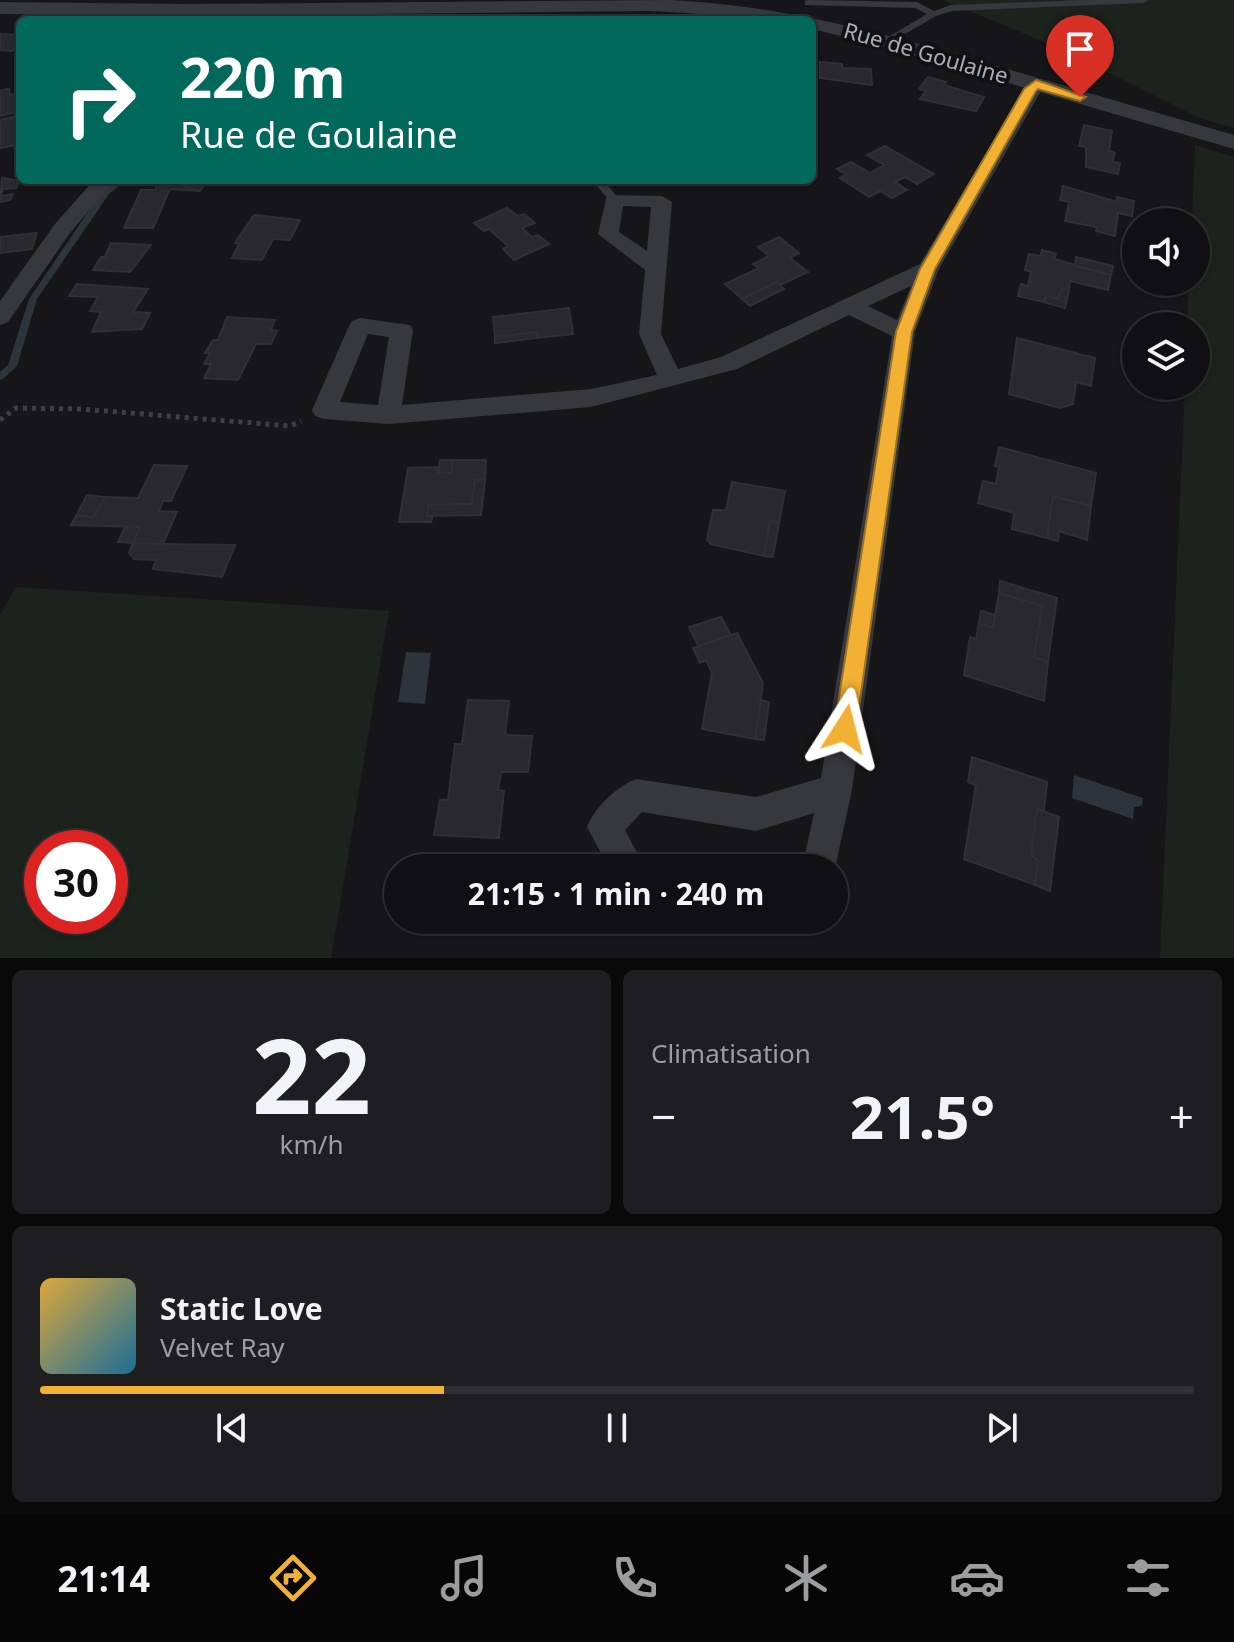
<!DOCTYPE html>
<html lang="fr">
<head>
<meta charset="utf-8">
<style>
  body { margin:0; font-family:"Noto Sans",sans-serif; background:#1e1e20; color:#f1f3f6; height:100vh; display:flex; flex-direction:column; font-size:30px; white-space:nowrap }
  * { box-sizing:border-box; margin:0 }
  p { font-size:26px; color:#9c9d9f }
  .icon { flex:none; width:44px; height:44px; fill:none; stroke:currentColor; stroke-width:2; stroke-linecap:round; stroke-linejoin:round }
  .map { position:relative; height:958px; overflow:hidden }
  .sheet { display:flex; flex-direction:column; gap:12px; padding:12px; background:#09090a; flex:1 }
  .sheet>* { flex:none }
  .hud { position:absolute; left:16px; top:16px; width:800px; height:168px; border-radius:12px; box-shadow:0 2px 6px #0004,0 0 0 2px #303032; background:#00695c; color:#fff; overflow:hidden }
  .buttons { position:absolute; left:1122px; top:208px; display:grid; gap:16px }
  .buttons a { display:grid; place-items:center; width:88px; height:88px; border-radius:50%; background:#101012; box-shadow:0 2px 6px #0004,0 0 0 2px #303032; font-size:40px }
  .speed { position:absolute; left:24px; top:830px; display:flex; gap:16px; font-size:40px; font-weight:700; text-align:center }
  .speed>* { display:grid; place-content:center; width:104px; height:104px; border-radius:50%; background:#101012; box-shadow:0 2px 6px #0004,0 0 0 2px #303032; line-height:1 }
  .speed .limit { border:12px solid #d22; background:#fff; color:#111 }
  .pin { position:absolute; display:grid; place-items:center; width:68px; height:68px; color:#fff; margin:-82px -34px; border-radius:50% 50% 50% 0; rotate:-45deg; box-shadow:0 0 8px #0007 }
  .pin .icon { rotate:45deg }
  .me { position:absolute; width:88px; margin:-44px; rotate:9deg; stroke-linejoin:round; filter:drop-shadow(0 0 6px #0008) }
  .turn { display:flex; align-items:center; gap:28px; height:168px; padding:0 32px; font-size:36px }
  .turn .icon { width:104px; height:104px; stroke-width:2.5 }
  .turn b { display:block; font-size:56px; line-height:68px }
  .big { font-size:60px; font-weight:700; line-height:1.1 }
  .sheet .card { flex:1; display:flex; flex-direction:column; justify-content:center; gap:12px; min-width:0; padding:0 28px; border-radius:12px; background:#1e1e20 }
  .sheet .dial { align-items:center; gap:0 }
  .dial b { font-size:104px; line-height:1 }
  .song { display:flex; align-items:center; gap:24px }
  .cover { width:96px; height:96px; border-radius:12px; background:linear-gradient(135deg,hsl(40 70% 55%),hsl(200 70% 35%)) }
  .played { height:8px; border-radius:4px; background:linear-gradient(90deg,#f2b134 35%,#303032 35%) }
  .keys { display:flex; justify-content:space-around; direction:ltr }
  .heat { display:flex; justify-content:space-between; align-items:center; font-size:44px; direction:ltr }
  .sheet .tiles { flex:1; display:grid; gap:12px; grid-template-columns:1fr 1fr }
  .card:last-child { grid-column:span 2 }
  .trip { position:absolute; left:384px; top:854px; width:464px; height:80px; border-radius:40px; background:#101012; box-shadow:0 2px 6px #0004,0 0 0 2px #303032; font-weight:700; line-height:80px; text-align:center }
  .dock { display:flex; height:128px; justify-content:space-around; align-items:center; background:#060607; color:#9c9d9f }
  .dock .icon { width:56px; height:56px }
  .dock .active { color:#f2b134 }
  .dock b { font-size:36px; color:#f1f3f6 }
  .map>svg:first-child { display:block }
  .green { fill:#1c231d; fill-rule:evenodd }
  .water { fill:#2c353c }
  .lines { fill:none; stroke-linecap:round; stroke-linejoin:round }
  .stream { fill:#2c353c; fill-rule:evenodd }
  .building { fill:#29292c; stroke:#303034; stroke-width:2 }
  .path { stroke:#3d3f44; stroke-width:5; stroke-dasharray:4 5; stroke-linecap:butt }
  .service { fill:#37383d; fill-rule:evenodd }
  .minor { fill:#37383d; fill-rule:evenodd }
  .tertiary { fill:#37383d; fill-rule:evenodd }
  .route { fill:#f2b134; stroke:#9d7322; stroke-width:2 }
  .labels { text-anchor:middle; stroke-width:8; stroke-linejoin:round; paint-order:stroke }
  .far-street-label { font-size:22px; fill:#a8adb8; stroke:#111113 }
</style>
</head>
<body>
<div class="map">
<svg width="1234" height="958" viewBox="0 0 1234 958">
  <rect width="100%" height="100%" fill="#161618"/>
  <g class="green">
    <polygon points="943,0 1234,0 1234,128 1199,118 1061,49"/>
    <polygon points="1195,145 1234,157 1234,958 1160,958 1185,386 1196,386 1196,326 1187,326 1189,282 1196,282 1196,222 1192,222"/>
    <path d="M16,587L389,611L331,958H0V615ZM42,848H110V916H42Z"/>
  </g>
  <g class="water">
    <polygon points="406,652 431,653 425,704 398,702"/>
    <polygon points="1074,775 1143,798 1142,806 1134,807 1133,819 1072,798"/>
  </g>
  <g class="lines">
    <g class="stream">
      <polygon points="224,15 227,17 226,20 220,20 222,16"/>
      <polygon points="117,180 126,180 109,194 37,299 17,366 3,379 0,380 0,372 8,365 29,299 103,190"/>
    </g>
  </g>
  <g class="building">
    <polygon points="0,34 18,35 20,43 12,51 0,50"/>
    <polygon points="820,62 842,64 842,68 871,69 872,85 820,78"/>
    <polygon points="928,77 946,82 944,85 984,97 976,111 920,99 926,91 919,89"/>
    <polygon points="9,89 10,95 20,93 20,111 0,116 0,91"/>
    <polygon points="20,111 20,144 0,148 0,120 17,116 16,112"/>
    <polygon points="1084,125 1112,131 1109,151 1115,153 1112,162 1120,163 1118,174 1086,167 1086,147 1079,146"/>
    <polygon points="885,146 934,174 917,184 905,177 895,182 907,190 892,198 880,191 869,197 840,178 846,174 837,169 851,162 870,173 884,165 867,155"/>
    <polygon points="2,178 19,181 16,188 3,189 1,196 13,194 10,200 0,202"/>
    <polygon points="160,180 206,181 200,191 170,189 153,228 124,228 141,190 155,190"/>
    <polygon points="1063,186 1117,202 1117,197 1134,201 1132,216 1118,213 1115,236 1096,231 1097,227 1065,221 1069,202 1060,200"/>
    <polygon points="507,208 518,216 524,214 535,223 522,228 532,237 538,235 549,244 514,260 503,249 508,246 498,237 489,229 484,231 474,223"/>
    <polygon points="254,215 300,220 290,240 273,239 262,260 232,258 239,244 235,243"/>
    <polygon points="37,233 32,249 0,253 0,237"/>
    <polygon points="779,237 799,253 790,258 808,272 780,285 777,282 742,299 725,284 759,268 753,264 769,256 758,247"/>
    <polygon points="111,243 151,245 130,272 93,270 101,257 105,257"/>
    <polygon points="1042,250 1056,254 1054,259 1111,275 1108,290 1070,281 1069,290 1062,288 1058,299 1046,296 1044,302 1018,296 1021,284 1028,286 1031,272 1025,270 1029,254 1040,256"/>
    <polygon points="1076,257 1113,266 1111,275 1075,266"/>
    <polygon points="777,282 784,289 750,306 742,299"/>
    <polygon points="77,284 148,289 133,312 150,313 142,329 92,332 101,312 90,311 98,297 69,296"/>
    <polygon points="1062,288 1069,290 1065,308 1044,302 1046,296 1058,299"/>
    <polygon points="569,308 573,334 537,338 536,332 495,337 493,317"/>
    <polygon points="227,317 275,320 271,330 277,331 271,344 256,344 238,380 204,378 211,364 204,364 210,353 205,353 213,340 218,340"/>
    <polygon points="536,332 537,338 495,343 495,337"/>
    <polygon points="1017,338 1095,358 1091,386 1076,382 1073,404 1060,408 1009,394"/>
    <polygon points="999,447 1096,473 1091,506 1053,496 1047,538 1012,529 1014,513 978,503 983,481 996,484 999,467 995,466"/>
    <polygon points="440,460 453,460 451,473 438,473"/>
    <polygon points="453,460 486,460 485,480 475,480 472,504 429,505 427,516 433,516 431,522 399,522 408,468 439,467 438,473 451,473"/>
    <polygon points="154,465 187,466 171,501 163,501 159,511 177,512 163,544 133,543 140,527 71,525 76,516 94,517 105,497 138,498"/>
    <polygon points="475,480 485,480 481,515 427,516 429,505 472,504"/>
    <polygon points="732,482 785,491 779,523 770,521 764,556 711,544 707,540 713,510 726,510"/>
    <polygon points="87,495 105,497 94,517 76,516"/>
    <polygon points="1053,496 1091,506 1087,540 1059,531 1058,541 1047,538"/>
    <polygon points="770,521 779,523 773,557 764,556"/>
    <polygon points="125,527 140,527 133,543 118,542"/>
    <polygon points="133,543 163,544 235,545 222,577 153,569 156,560 134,559 129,553"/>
    <polygon points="1000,581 1057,598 1048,662 1034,657 1042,606 999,593"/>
    <polygon points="999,593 1042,606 1034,657 1048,662 1044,701 964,675 970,637 976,639 979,623 993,628"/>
    <polygon points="981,611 995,615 993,628 979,623"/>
    <polygon points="721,617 731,635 699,647 689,627"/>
    <polygon points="737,633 763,683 755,739 702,729 712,673 706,660 700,663 693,648"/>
    <polygon points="468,700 509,701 505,735 532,736 528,772 501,772 498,790 504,791 499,838 434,835 440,800 448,800 455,744 462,744"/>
    <polygon points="761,700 769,702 764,740 755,739"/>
    <polygon points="972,757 1047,782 1044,811 1037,809 1031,856 1038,860 1035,885 964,859 976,785 968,782"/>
    <polygon points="1037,809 1059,817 1050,891 1035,885 1038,860 1031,856"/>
  </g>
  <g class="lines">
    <polyline class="path" points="0,420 16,408 81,409 290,426 301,421"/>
    <g class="service">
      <polygon points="808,0 917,2 934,11 951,5 1083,0 1148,0 1144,3 952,11 936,16 888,44 885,43 885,39 927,14 915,8 805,5 805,1"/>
      <polygon points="561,180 604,181 619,199 614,202 610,201 597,186 566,183"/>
    </g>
    <g class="minor">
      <polygon points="334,4 342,9 332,20 315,20 328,6"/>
      <path d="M1036,79L1045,84L939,269L915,332L852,790L834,873V868H802L814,813L756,831L642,812L625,830L645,868H609L587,827C595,807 616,787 636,779L756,797L821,778L892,336L849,315L737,369L591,407L389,424L324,419L315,416L312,410L349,326L352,321L360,318L410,325L413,330L402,405L591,389L657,375L639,334L645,270L598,234L607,195L662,196L672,202L661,334L678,369L721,357L920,264L1027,84ZM623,206L651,207L647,251L619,232ZM911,286L897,320L868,306ZM368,334L389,337L378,405L340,402Z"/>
      <polygon points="94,180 115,180 70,233 8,322 0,325 0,301 55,224"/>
    </g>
    <path class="tertiary" d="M669,0C782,5 886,34 994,65C1074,89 1154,112 1234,135V149L882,46L812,29V20C757,20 704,13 649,11L186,16L0,14V2L186,4Z"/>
  </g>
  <polygon class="route" points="1036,80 1086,97 1080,101 1038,89 1036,91 935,269 912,332 856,729 853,736 845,739 837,736 834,729 896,332 920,269 1024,89"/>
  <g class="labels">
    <g class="far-street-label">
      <text transform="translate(926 53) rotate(16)" y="8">Rue de Goulaine</text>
    </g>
  </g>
</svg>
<div class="buttons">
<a><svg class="icon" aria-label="sound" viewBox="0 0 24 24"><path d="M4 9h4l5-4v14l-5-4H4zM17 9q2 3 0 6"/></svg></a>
<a><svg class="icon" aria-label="layers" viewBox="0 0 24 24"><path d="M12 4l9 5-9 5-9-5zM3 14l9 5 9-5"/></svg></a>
</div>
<div class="speed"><div class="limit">30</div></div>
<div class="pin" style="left:1080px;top:97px;background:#d93025"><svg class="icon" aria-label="arrive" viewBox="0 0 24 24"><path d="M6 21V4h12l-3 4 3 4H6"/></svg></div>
<svg class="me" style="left:845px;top:729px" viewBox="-20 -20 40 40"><path d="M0-17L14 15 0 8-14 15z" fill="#f2b134" stroke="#fff" stroke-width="4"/></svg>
<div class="trip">21:15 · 1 min · 240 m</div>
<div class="hud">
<div class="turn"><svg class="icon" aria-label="right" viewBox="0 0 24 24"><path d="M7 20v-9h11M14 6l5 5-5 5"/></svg><div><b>220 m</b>Rue de Goulaine</div></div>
</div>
</div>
<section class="sheet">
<div class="tiles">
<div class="card dial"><b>22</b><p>km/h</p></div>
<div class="card"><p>Climatisation</p>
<div class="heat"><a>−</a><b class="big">21.5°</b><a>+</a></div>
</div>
<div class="card">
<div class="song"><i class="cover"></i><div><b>Static Love</b><p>Velvet Ray</p></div></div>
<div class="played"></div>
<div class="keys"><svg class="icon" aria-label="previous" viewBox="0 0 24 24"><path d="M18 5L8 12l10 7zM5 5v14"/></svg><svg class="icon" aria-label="pause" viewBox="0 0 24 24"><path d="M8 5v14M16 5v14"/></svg><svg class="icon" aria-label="next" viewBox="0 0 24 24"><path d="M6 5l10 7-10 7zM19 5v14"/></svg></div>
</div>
</div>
</section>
<nav class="dock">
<b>21:14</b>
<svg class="icon active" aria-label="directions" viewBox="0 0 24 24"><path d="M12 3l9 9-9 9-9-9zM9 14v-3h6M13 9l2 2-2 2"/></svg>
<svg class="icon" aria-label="music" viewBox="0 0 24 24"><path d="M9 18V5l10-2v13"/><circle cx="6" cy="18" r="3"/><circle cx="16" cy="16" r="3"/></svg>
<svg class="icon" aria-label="phone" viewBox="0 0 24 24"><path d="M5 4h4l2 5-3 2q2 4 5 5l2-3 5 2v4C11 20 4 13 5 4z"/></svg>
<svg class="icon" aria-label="climate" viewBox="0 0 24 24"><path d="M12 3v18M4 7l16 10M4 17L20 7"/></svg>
<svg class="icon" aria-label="car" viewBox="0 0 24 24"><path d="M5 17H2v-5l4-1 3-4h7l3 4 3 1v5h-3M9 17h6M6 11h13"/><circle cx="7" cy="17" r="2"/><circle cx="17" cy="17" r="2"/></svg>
<svg class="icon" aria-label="filters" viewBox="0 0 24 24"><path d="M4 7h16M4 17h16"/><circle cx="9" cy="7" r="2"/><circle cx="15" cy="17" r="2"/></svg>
</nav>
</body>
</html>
